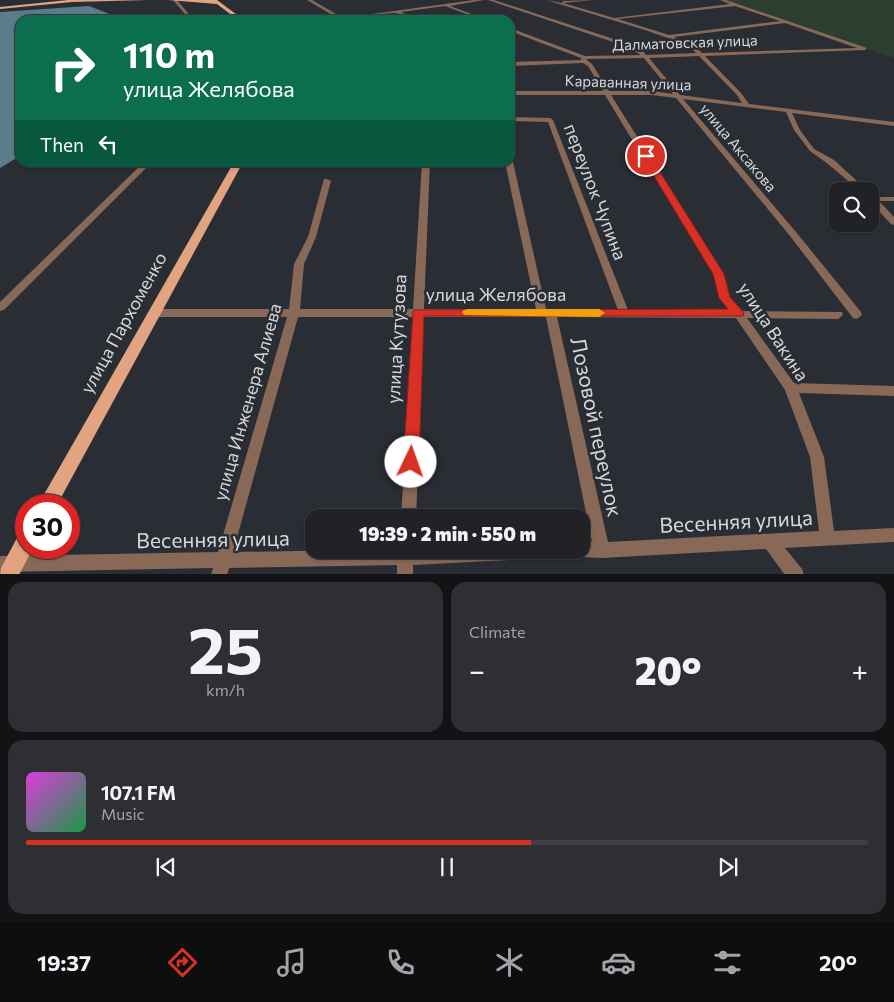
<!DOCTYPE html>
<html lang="en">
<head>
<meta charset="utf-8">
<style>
  body { margin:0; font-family:Commissioner,sans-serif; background:#2d2f32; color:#f1f3f6; height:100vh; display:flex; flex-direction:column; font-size:19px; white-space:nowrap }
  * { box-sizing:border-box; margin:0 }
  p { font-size:16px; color:#a2a4a7 }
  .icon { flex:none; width:28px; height:28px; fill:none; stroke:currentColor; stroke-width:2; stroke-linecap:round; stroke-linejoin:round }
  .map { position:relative; height:574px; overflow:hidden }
  .side { display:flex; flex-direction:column; gap:8px; padding:8px; background:#121315; flex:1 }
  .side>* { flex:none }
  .hud { position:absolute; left:15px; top:15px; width:500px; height:152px; border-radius:15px; box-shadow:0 1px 4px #0004,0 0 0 1px #3d3f43; background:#0b6e4f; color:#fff; overflow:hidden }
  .fabs { position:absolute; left:829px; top:182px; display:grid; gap:10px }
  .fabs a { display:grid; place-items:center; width:50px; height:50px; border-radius:10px; background:#202226; box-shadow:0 1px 4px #0004,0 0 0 1px #3d3f43; font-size:25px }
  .speed { position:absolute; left:15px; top:494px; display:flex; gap:10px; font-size:25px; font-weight:700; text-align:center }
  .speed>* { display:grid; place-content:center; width:65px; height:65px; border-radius:50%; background:#202226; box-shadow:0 1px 4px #0004,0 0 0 1px #3d3f43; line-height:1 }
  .speed .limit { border:8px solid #d22; background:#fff; color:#111 }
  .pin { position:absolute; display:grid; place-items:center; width:42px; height:42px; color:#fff; margin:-21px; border:2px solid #fff; border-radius:50%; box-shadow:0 1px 5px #0007 }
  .me { position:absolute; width:55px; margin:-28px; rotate:3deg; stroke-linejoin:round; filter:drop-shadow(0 0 4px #0008) }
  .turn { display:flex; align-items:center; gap:18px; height:105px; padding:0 25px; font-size:22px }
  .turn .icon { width:65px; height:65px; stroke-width:2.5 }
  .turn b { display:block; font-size:35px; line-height:42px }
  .then { display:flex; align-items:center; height:48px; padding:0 25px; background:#0003; gap:10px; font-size:19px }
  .big { font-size:38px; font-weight:800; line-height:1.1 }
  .side .card { flex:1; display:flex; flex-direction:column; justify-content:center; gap:8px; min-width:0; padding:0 18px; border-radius:15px; background:#2d2f32 }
  .side .dial { align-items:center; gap:0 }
  .dial b { font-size:65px; line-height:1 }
  .song { display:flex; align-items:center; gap:15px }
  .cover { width:60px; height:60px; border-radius:8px; background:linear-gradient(135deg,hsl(300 70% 55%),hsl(140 70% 35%)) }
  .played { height:5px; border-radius:2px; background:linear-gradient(90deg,#d93025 60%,#3d3f43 60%) }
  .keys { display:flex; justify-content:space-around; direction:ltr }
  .heat { display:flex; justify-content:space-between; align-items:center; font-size:28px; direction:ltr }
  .side .tiles { flex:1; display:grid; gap:8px; grid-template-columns:1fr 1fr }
  .card:last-child { grid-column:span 2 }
  .trip { position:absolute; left:305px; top:509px; width:285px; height:50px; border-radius:15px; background:#202226; box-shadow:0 1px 4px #0004,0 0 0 1px #3d3f43; font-weight:800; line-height:50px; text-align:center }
  .menu { display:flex; height:80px; justify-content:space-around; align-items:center; background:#0d0e0f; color:#a2a4a7 }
  .menu .icon { width:35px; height:35px }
  .menu .on { color:#d93025 }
  .menu b { font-size:22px; color:#f1f3f6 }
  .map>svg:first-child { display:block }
  .green { fill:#2b3f30 }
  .water { fill:#5b7d8b }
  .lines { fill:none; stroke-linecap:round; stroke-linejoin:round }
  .minor { fill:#886958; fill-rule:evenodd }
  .major { fill:#e2a381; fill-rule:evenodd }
  .route { fill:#d93025; stroke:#8d1f18 }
  .slow { fill:#f59e0b }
  .labels { text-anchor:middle; stroke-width:5; stroke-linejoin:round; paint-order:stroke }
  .far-street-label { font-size:15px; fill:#d5d8db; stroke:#2a2d33 }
  .street-label { font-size:18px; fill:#d5d8db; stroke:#2a2d33 }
  .near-street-label { font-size:21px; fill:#d5d8db; stroke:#2a2d33 }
</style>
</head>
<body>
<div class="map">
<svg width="894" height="575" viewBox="0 0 894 575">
  <rect width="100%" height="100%" fill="#2a2d33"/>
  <polygon class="green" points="727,0 894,0 894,58"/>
  <polygon class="water" points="89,6 125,20 20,20 20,156 0,168 0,12"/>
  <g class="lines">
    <g class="minor">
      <polygon points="173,0 177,0 194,20 190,20"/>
      <path d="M307,0H312L343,18L474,0H484L450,6L488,20H482L445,6L401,12L417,20C409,20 403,14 395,13C377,13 355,20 336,20L339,19Z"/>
      <path d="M488,0H494L629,44L643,51L646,55L696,53L688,45L642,29L546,0L562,3L563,1L594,0L563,3L614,18L730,4L720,0H726L867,48L865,50L705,56L741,93L749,104L894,122V126L792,113L800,130L814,149L834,160L868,191H860L828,164L810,151L794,130L786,112L683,99L796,232L861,312L862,315L857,319L853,318L790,236L676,98L652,95H611L724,275L729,297L742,311L842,312L843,315L838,319L747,318L794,383L894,386V396L799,393L824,457L834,531L894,528V542L785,548L802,569L804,575H785L766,549L602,558L581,557L575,554L574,550H581V541L592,542L546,317H424L416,518H401L413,317H298L233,552L353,550H555L553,555L547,558L413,565V575H397V565L229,568L227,575H211L213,568L0,572V556L218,552L287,317H153L148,313L153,309H289L294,264L308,237L324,179H327L331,181L316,237L304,264L300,309H413L422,162H430L424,309H536L505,162H510V160L513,162L546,309L618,310L548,122L510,121V117L550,118L553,120L628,310L730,311L719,298L714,275L605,95H510V91H603L588,66L583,63L510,66V62L581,60V58L510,31V28L585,56L641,55L625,46ZM735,6L780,21L669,35L618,19ZM785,23L857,48L702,53L692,43L674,37ZM699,56L737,95L742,103L680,95L649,58ZM644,58L673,94L652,91H609L592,64L587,60V59ZM557,317L736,318L785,390L810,457L819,531L608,542Z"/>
      <polygon points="144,162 152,162 4,310 0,311 0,302"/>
      <polygon points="870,195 874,197 894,197 894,201 879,201 894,217 894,225 891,224 870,202"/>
    </g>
    <g class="major">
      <polygon points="68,0 148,0 72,2 0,9 0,7"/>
      <polygon points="168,0 217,0 244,20 238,20 217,4"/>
      <polygon points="234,162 243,162 57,505 38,505"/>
      <polygon points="26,532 26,548 33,548 19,575 0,575 1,568 19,534"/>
    </g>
  </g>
  <polygon class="route" points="646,154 650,156 724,274 730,297 744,313 743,316 424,316 419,462 416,466 411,468 405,466 403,462 413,312 414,310 728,309 719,298 713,274 642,156"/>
  <polygon class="slow" points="468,309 599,309 605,313 599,317 464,315 462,312 464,310"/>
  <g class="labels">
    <g class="far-street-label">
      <text transform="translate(685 43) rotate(-2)" y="5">Далматовская улица</text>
      <text transform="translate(628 83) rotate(2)" y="5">Караванная улица</text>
      <text transform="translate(738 148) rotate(50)" y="5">улица Аксакова</text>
    </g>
    <g class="street-label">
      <text transform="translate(595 192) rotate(69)" y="6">переулок Чупина</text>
      <text x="496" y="301">улица Желябова</text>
      <text transform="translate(124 323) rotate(-61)" y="6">улица Пархоменко</text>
      <text transform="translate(773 332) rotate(57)" y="6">улица Вакина</text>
      <text transform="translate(397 339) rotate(-87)" y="6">улица Кутузова</text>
      <text transform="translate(248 402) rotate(-74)" y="6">улица Инженера Алиева</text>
    </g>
    <g class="near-street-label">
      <text transform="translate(596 427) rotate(78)" y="7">Лозовой переулок</text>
      <text transform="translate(736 522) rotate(-3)" y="7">Весенняя улица</text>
      <text transform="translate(213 540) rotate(-1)" y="7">Весенняя улица</text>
    </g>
  </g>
</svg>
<div class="fabs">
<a><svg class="icon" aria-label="search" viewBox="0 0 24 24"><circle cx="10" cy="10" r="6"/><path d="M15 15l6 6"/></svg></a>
</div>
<div class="speed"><div class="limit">30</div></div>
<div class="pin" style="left:646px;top:156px;background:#d93025"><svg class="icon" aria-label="arrive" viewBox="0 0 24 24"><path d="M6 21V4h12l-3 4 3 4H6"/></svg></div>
<svg class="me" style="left:411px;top:462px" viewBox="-20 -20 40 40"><circle r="19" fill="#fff"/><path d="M0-13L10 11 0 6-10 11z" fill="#d93025"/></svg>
<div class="trip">19:39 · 2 min · 550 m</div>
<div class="hud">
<div class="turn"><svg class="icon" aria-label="right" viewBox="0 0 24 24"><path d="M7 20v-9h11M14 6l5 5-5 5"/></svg><div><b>110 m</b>улица Желябова</div></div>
<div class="then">Then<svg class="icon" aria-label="left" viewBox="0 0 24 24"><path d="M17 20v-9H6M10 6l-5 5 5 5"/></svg></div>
</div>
</div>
<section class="side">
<div class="tiles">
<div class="card dial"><b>25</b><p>km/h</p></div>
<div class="card"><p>Climate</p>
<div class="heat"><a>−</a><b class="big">20°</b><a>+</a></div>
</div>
<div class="card">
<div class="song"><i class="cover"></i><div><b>107.1 FM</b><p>Music</p></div></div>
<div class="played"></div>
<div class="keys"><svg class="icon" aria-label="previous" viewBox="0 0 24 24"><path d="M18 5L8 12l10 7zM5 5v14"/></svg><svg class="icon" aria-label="pause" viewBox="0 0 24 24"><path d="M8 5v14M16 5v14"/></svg><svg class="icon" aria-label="next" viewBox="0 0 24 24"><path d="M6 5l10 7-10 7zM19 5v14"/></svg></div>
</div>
</div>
</section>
<nav class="menu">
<b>19:37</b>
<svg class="icon on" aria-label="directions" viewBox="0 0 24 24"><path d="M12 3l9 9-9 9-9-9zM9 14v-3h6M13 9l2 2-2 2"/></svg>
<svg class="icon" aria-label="music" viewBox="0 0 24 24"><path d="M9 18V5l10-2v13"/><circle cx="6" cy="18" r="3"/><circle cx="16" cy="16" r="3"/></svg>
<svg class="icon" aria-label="phone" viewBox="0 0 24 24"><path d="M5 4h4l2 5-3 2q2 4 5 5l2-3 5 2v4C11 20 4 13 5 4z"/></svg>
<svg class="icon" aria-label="climate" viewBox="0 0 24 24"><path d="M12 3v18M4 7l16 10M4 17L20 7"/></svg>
<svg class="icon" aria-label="car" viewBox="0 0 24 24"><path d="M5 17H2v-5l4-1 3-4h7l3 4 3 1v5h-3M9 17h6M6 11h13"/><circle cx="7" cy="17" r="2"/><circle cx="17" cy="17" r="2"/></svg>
<svg class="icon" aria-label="filters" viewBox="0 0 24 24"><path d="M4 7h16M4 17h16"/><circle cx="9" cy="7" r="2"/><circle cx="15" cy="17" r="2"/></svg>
<b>20°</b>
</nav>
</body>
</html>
